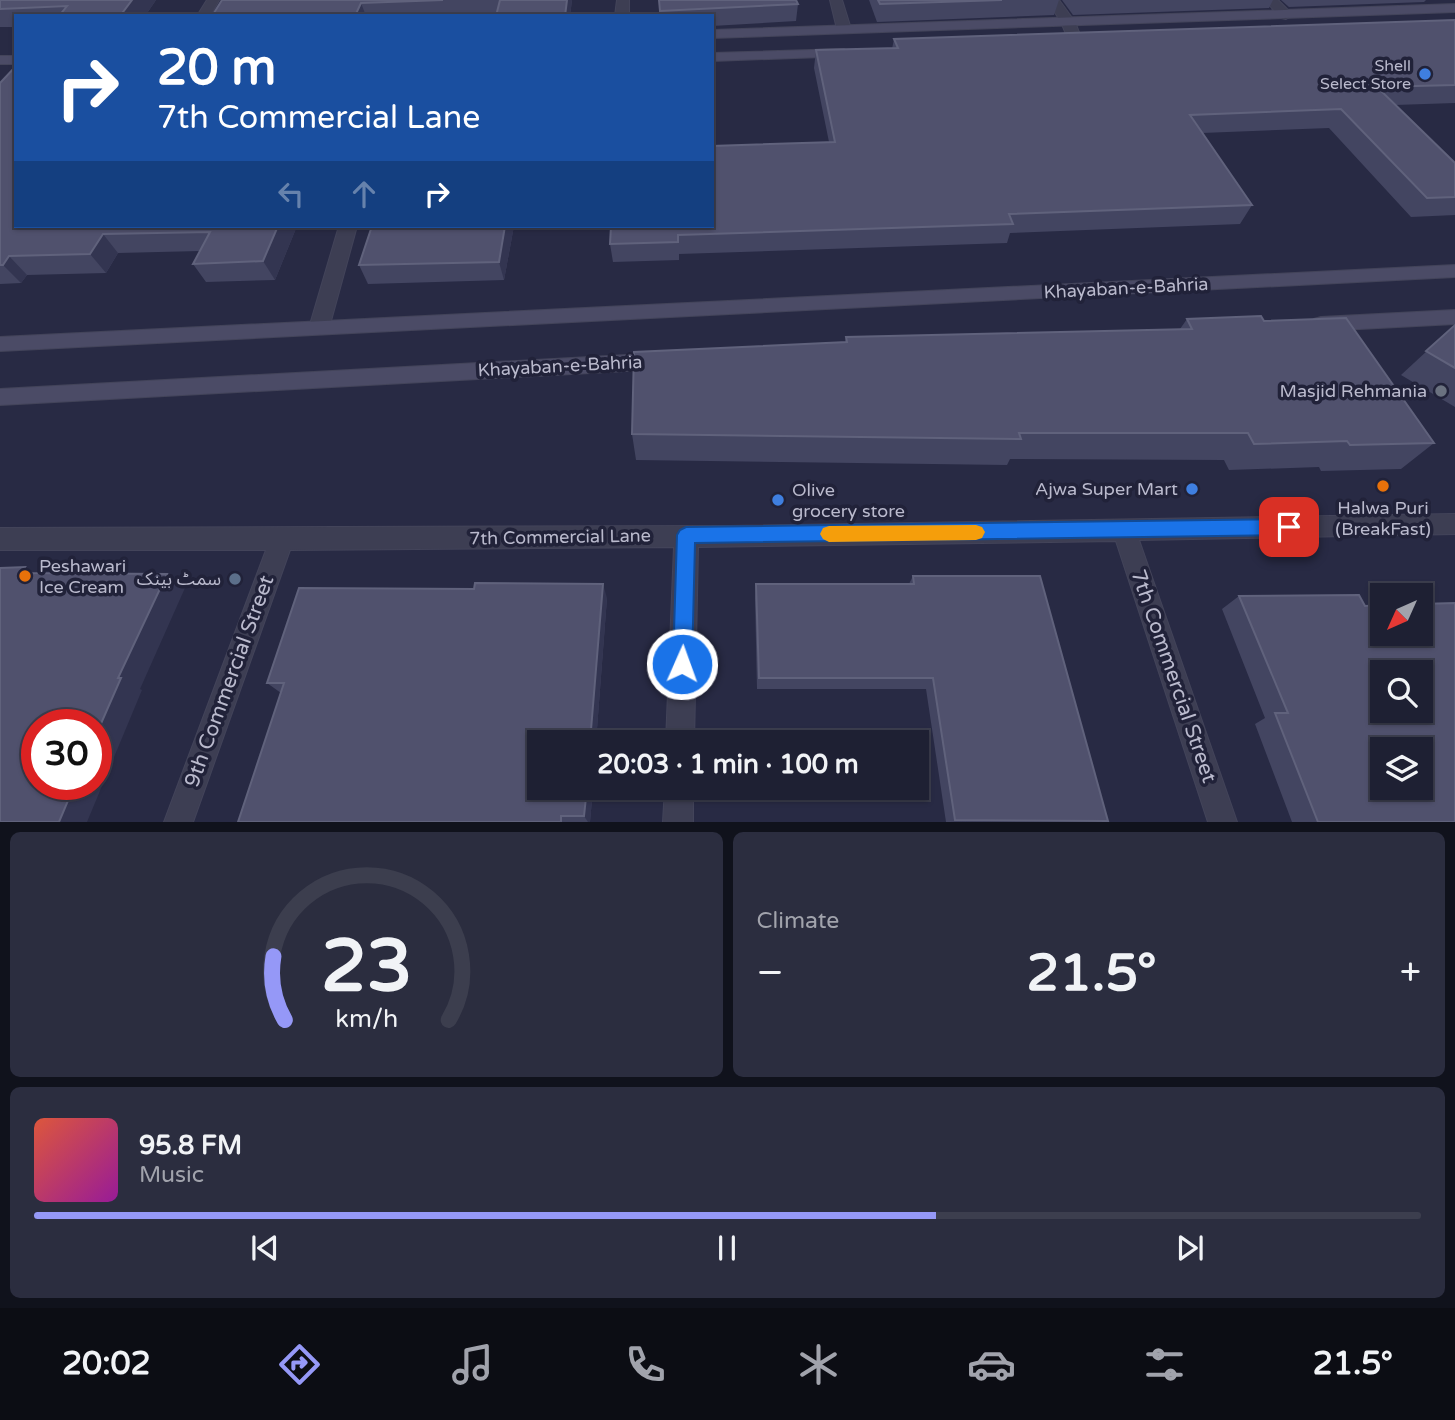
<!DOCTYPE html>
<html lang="en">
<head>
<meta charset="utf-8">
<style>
  body { margin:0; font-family:"Varela Round","Noto Sans Arabic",sans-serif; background:#2b2d3f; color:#f1f3f6; height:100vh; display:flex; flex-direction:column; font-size:26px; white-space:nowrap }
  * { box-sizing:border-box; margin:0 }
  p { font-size:23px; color:#a1a3ac }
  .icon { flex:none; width:38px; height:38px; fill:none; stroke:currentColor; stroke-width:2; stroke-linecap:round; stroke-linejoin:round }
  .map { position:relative; height:822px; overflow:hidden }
  .drawer { display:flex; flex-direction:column; gap:10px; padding:10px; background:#10121c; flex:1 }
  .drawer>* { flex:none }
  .banner { position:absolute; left:14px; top:14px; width:700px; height:214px; border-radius:0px; box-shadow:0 2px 5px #0004,0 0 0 2px #3c3e4e; background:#1a4fa0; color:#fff; overflow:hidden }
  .needle { width:46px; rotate:225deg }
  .tools { position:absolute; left:1370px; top:583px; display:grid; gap:14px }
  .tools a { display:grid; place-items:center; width:63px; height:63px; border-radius:0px; background:#1e2033; box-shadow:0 2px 5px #0004,0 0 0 2px #3c3e4e; font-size:35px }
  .speed { position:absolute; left:21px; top:709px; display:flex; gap:14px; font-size:35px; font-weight:700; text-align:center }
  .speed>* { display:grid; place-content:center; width:91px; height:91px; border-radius:50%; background:#1e2033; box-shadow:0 2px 5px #0004,0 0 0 2px #3c3e4e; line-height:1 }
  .speed .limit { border:10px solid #d22; background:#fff; color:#111 }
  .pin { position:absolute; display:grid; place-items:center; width:60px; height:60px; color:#fff; margin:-30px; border-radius:14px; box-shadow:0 4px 10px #0006 }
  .me { position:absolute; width:77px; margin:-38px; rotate:2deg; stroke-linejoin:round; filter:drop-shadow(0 0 5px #0008) }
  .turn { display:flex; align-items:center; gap:24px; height:147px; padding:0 28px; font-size:32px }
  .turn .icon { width:91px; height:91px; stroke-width:2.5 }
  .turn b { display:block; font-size:49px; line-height:60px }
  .lanes { display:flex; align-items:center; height:66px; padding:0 28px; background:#0003; justify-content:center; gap:35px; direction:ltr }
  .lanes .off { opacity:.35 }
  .big { font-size:52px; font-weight:700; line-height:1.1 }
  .drawer .card { flex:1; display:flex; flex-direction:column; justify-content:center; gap:10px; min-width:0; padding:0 24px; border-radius:10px; background:#2b2d3f }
  .drawer .dial { align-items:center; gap:0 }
  .dial svg { height:182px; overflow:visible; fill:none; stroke:#3c3e4e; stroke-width:7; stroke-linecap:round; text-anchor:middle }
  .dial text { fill:#f1f3f6; stroke:none }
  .song { display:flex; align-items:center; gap:21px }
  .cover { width:84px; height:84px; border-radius:10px; background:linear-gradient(135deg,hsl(10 70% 55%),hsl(300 70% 35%)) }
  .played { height:7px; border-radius:4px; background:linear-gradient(90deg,#9598f7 65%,#3c3e4e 65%) }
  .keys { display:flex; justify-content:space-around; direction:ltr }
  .heat { display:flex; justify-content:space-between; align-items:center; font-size:38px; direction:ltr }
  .drawer .tiles { flex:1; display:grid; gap:10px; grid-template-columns:1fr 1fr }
  .card:last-child { grid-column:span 2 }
  .trip { position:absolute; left:527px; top:730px; width:402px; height:70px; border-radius:0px; background:#1e2033; box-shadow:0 2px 5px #0004,0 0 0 2px #3c3e4e; font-weight:700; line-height:70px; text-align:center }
  .dock { display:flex; height:112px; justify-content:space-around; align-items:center; background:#0c0d14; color:#a1a3ac }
  .dock .icon { width:49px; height:49px }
  .dock .current { color:#9598f7 }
  .dock b { font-size:32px; color:#f1f3f6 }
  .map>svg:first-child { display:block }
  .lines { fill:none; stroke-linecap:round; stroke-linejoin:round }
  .minor-casing { stroke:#43445a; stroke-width:2 }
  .secondary-casing { stroke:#43445a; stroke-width:2 }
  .minor { fill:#3d3e53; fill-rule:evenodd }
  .secondary { fill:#4b4b66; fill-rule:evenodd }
  .wall { fill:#434561 }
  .shaded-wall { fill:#333551 }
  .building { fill:#50516d; stroke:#60627c; stroke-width:2; fill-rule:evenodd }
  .route { fill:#1a73e8; stroke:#114b97; stroke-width:2 }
  .slow { fill:#f59e0b }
  .shop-dot { fill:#3f7fe0; stroke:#212239; stroke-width:2.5 }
  .worship-dot { fill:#6b7280; stroke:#212239; stroke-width:2.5 }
  .food-dot { fill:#e8710a; stroke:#212239; stroke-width:2.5 }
  .service-dot { fill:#5c6f8a; stroke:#212239; stroke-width:2.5 }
  .labels { text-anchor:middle; stroke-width:7; stroke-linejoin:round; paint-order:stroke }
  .far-poi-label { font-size:16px; fill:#babacd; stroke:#212239; text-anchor:end }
  .street-label { font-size:18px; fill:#babacd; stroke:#212239 }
  .poi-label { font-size:18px; fill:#babacd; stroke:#212239; text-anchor:end }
  .near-street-label { font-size:21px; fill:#babacd; stroke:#212239 }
</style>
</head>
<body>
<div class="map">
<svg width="1455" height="822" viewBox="0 0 1455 822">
  <rect width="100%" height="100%" fill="#282a44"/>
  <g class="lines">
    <defs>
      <g id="minor">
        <polygon points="207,0 219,0 210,16 197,16"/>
        <polygon points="617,0 629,0 629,16 615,16"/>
        <polygon points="830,0 842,0 851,29 849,32 844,33 837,29"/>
        <polygon points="1047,0 1059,0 1075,22 1084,45 1082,48 1072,48 1061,22"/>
        <polygon points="1265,0 1278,0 1293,15 1286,19 1281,18"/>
        <polygon points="339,226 357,226 329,328 326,333 312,333 309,328"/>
        <polygon points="1455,514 1455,534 1139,540 1237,822 1208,822 1116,541 698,547 694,742 666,742 674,547 290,550 193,822 164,822 266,550 0,550 0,528 728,526"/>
        <polygon points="665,788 693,788 693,822 663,822"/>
      </g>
      <g id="secondary">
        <polygon points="1455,4 1455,12 712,38 712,30"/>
        <polygon points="844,49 851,53 849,56 712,61 712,53"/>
        <rect x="0" y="56" width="16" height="8"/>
        <polygon points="1455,265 1455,277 0,351 0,337"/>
        <polygon points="1455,310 1455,324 1321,331 1314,329 1311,324 1314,319 1321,317"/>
        <polygon points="663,353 670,356 673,361 670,366 663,369 0,405 0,389"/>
      </g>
    </defs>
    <use href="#minor" class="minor-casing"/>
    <use href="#secondary" class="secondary-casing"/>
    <use href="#minor" class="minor"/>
    <use href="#secondary" class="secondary"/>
  </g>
  <g class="wall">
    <polygon points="0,0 156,0 145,16 16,16 16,27 0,27"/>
    <polygon points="222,0 572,0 570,16 212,16"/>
    <polygon points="659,0 798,4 796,21 712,26 712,16 660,16"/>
    <polygon points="869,0 1059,0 1054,15 877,22"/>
    <polygon points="1062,0 1273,0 1269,8 1073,15"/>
    <polygon points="1281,0 1426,0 1424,2 1289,7"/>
    <polygon points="1455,20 1455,103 1395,105 1455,163 1455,215 1411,217 1329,128 1202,133 1252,205 1240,224 1010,233 1007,243 679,254 679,260 613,262 610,244 829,142 814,68 816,50 892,49 894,39"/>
    <polygon points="0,83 297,226 275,280 206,282 193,264 200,251 118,253 106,273 27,275 21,283 0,284"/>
    <polygon points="514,226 504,280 368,284 359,265"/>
    <polygon points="1187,319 1264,321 1434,443 1401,469 1321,471 1319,467 1229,470 1224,460 1010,459 1007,465 636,460 632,434 845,342 846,337 1180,329"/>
    <polygon points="1455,325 1455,407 1401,375"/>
    <polygon points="913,576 1108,821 946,822 926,689 757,689 755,598 756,584 909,584"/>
    <polygon points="1239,596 1365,606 1455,822 1292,822 1255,724 1265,718 1222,609"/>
    <polygon points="607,598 596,742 539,742 593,788 590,822 238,822 281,693 267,683"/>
  </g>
  <g class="shaded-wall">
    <polygon points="132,0 156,0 145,16 120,16"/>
    <polygon points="567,0 572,0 570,16 565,16"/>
    <polygon points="361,3 366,16 355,16"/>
    <polygon points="278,226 297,226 275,280 263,261"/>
    <polygon points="505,226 514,226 504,280 499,262"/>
    <polygon points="103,234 118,253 106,273 90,254"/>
    <polygon points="9,256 27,275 21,283 3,265"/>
    <polygon points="25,567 47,581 21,573"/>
    <polygon points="167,574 185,588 140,689 142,690 87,822 59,822 75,784 96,784 96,735 118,678"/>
    <polygon points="603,584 607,598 596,742 590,742"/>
    <polygon points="587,788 593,788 590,822 588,822 584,816"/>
  </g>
  <g class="building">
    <polygon points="0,0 132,0 120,16 59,16 67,6 0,9"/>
    <polygon points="222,0 443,0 361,3 355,16 212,16"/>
    <polygon points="500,0 567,0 565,16 496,16"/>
    <polygon points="659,0 796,0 798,4 660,11"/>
    <polygon points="878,0 1002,0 880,4"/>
    <polygon points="1455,20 1455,85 1377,87 1455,163 1455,197 1427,198 1341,109 1190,115 1252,205 1009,214 1013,224 678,235 678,242 610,244 611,226 712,226 712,146 835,142 816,50 898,48 894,39"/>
    <polygon points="16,66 16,226 278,226 263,261 193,264 210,232 103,234 90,254 9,256 3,265 0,265 0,83"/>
    <polygon points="372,226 505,226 499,262 359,265"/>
    <polygon points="1261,316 1264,321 1346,318 1434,443 1350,445 1347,441 1254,444 1248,433 1019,433 1021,439 632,434 634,352 847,342 846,337 1192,329 1187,319"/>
    <polygon points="1455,325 1455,368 1426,351"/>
    <polygon points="25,567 21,573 167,574 118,678 121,678 96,735 96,724 37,724 37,784 75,784 59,822 0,822 0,568"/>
    <polygon points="913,576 1040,576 1108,821 955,820 933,678 759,678 756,584 914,584"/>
    <polygon points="475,583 603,584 590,742 539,742 539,788 587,788 584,816 561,816 561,822 238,822 284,683 267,683 299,588 474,589"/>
    <path d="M1359,595L1365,606L1382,605V634H1421V604L1455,603V822H1318L1275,713H1288L1239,596ZM1382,672H1421V710H1382ZM1382,749H1421V788H1382Z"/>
  </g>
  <polygon class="route" points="1289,519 1296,522 1298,527 1296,533 1289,535 695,543 692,664 689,671 682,674 676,671 673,664 677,535 680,530 686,527"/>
  <polygon class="slow" points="976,525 982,527 985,532 982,538 976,540 829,542 823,539 820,534 823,528 829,526"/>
  <g class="shop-dot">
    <circle cx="1425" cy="74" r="7"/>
    <circle cx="1192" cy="489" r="7"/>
    <circle cx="778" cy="500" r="7"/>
  </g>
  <circle class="worship-dot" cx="1441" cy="391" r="7"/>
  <g class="food-dot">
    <circle cx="1383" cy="486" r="7"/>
    <circle cx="25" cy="576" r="7"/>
  </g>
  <circle class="service-dot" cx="235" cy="579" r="7"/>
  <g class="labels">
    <g class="far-poi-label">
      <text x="1411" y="71">Shell<tspan x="1411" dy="18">Select Store</tspan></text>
    </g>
    <g class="street-label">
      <text transform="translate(1126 288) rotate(-3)" y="6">Khayaban-e-Bahria</text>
      <text transform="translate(560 366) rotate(-3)" y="6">Khayaban-e-Bahria</text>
      <text transform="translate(560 537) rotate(-1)" y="6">7th Commercial Lane</text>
    </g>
    <g class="poi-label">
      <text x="1427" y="397">Masjid Rehmania</text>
      <text x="1178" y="495">Ajwa Super Mart</text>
      <text x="792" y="496" text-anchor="start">Olive<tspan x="792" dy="21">grocery store</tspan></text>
      <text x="1383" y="514" text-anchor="middle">Halwa Puri<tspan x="1383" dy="21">(BreakFast)</tspan></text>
      <text x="39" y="572" text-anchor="start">Peshawari<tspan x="39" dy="21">Ice Cream</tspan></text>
      <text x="221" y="585">سمٹ بینک</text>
    </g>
    <g class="near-street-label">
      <text transform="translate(1174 676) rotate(71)" y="7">7th Commercial Street</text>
      <text transform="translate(229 681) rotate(-70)" y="7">9th Commercial Street</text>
    </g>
  </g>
</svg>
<div class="tools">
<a><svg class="needle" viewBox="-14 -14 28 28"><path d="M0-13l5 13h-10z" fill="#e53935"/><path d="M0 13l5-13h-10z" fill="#a1a3ac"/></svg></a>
<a><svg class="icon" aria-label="search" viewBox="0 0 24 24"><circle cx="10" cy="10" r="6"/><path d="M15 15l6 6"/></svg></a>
<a><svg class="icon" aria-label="layers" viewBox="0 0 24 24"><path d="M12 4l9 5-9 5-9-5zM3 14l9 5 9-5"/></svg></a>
</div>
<div class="speed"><div class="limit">30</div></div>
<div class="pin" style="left:1289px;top:527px;background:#d93025"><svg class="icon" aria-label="arrive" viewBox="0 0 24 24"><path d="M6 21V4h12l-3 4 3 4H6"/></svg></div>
<svg class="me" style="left:682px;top:664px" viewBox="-20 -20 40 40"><circle r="17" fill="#1a73e8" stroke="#fff" stroke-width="3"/><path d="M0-11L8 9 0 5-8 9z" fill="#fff"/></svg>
<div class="trip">20:03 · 1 min · 100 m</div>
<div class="banner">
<div class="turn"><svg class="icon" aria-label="right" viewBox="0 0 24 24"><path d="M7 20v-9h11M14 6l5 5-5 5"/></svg><div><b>20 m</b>7th Commercial Lane</div></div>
<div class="lanes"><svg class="icon off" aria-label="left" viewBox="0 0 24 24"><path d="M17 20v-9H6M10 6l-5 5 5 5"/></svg><svg class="icon off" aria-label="ahead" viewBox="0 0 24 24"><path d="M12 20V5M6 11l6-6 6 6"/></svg><svg class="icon" aria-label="right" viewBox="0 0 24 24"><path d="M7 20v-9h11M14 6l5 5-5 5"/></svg></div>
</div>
</div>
<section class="drawer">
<div class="tiles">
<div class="card dial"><svg viewBox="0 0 100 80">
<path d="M14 69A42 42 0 1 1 86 69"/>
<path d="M14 69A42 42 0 0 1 9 41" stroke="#9598f7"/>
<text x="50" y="56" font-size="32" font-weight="700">23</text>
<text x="50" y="72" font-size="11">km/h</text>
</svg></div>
<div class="card"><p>Climate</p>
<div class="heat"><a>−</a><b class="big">21.5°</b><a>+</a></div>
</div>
<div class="card">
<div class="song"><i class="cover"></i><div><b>95.8 FM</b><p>Music</p></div></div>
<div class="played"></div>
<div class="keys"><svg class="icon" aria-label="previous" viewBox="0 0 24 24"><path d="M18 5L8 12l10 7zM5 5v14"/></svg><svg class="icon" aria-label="pause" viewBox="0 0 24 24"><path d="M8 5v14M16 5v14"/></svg><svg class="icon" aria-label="next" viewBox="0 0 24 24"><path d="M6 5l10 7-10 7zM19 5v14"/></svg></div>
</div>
</div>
</section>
<nav class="dock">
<b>20:02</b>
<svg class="icon current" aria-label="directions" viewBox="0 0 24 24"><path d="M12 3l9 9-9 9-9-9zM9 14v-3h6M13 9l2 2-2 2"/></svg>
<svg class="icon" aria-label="music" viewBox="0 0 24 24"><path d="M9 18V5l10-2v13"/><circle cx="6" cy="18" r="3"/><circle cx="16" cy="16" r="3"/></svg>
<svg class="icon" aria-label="phone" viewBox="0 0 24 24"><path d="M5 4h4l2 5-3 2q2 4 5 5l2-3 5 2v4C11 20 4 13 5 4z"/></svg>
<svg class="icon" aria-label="climate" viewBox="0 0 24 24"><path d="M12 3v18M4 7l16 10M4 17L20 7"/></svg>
<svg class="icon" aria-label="car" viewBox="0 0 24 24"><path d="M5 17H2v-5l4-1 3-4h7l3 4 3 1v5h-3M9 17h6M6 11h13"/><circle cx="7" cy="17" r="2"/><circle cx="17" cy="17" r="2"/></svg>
<svg class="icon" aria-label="filters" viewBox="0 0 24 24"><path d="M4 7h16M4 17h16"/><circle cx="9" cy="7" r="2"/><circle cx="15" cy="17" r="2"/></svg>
<b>21.5°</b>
</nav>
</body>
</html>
